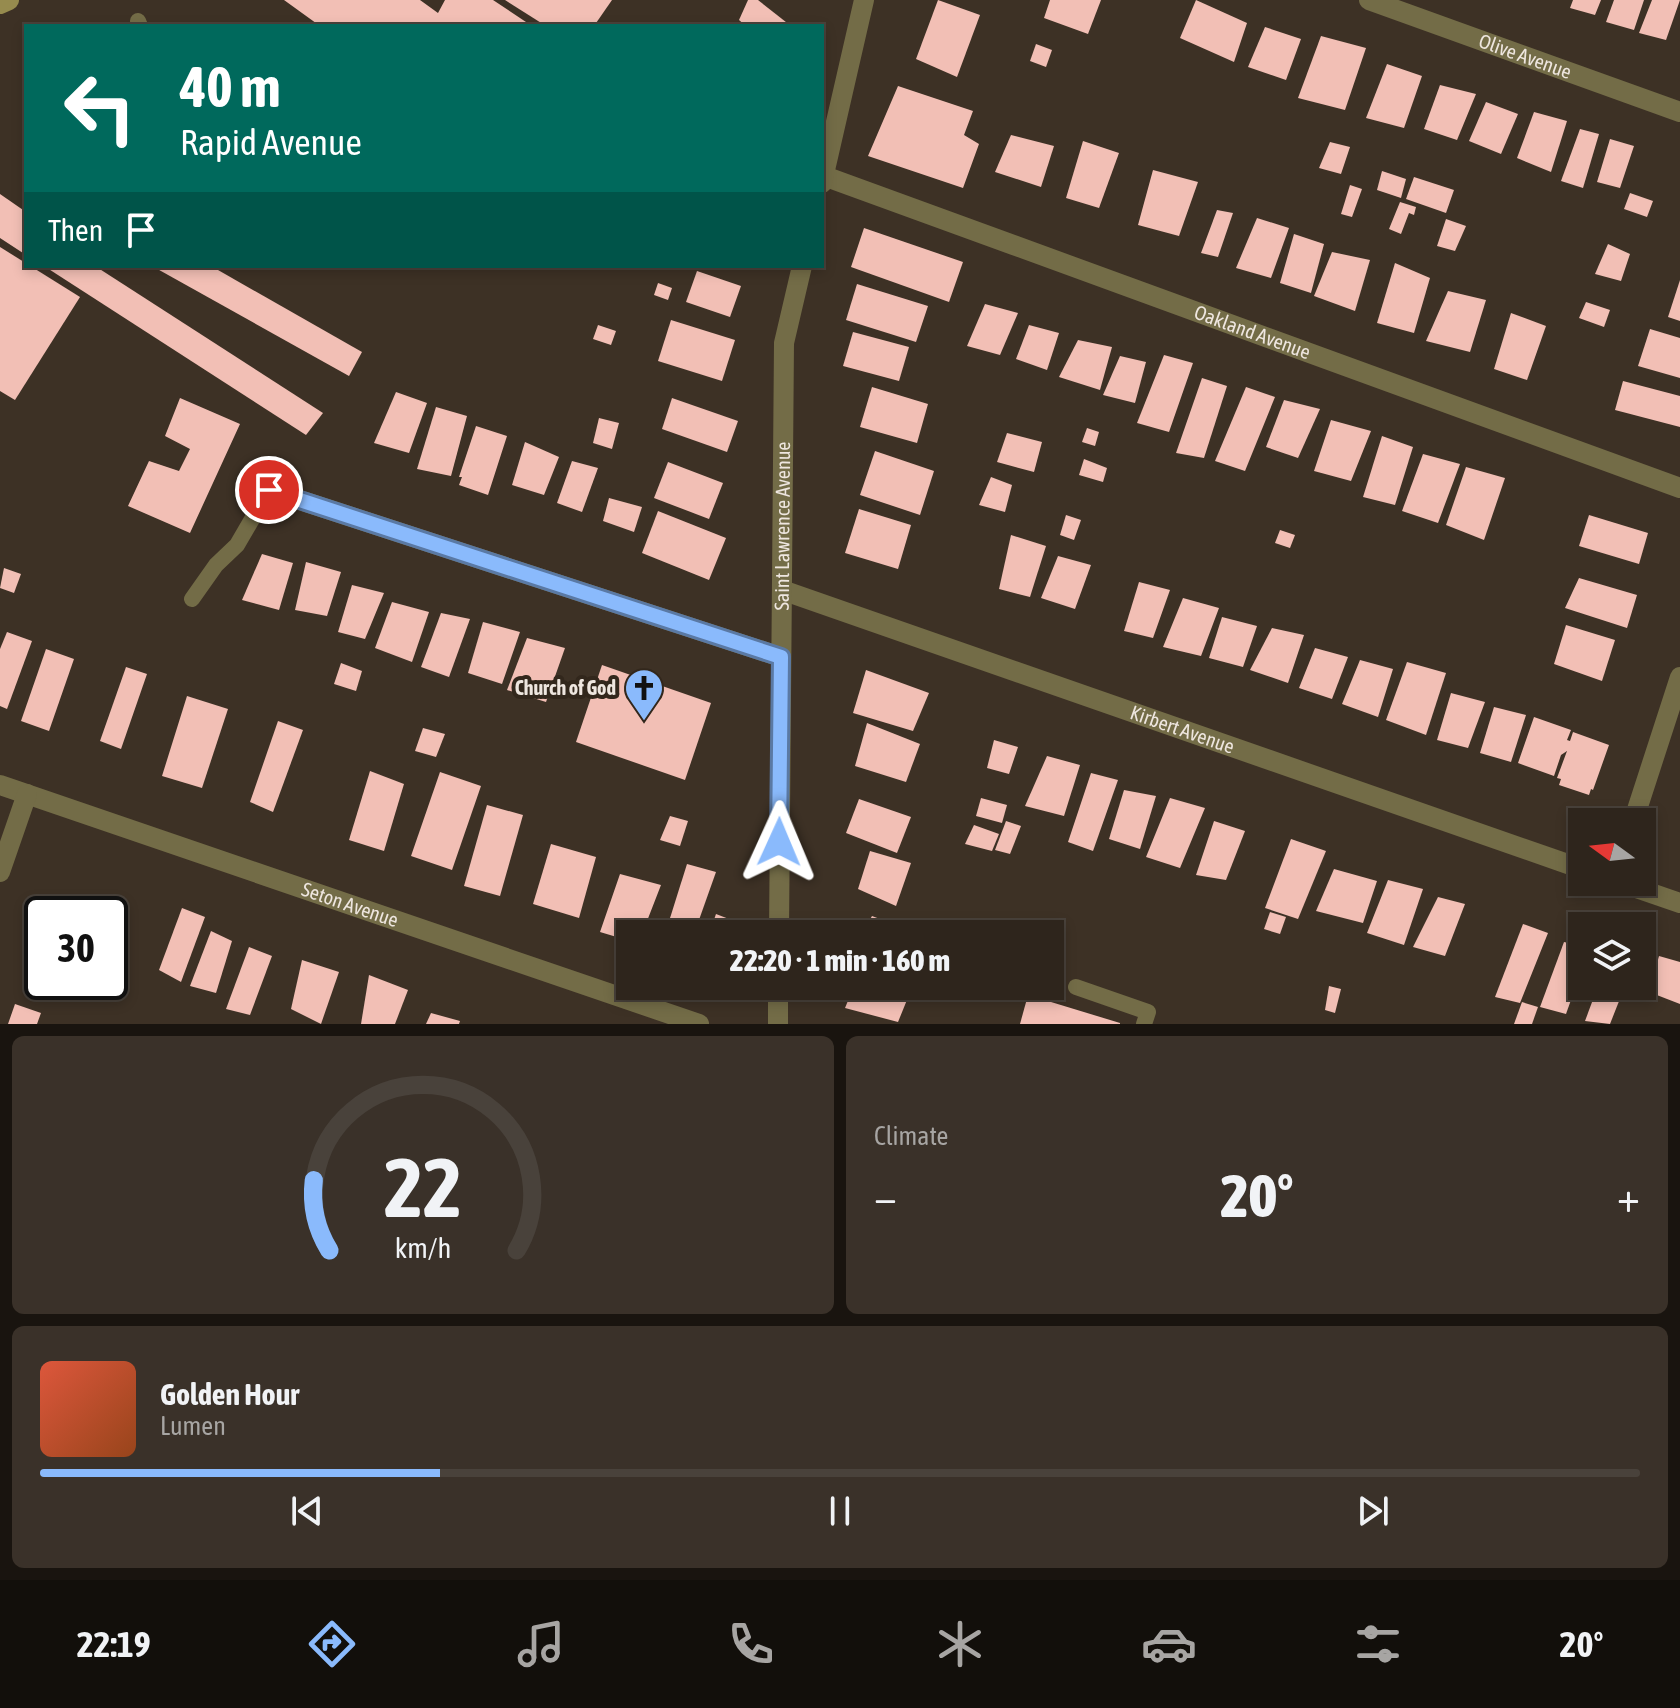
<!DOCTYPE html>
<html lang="en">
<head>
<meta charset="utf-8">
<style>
  body { margin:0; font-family:"Asap Condensed",sans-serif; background:#3a3129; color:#f1f3f6; height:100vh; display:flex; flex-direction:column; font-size:30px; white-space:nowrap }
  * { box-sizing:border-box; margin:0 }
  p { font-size:26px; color:#a7a5a3 }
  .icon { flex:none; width:44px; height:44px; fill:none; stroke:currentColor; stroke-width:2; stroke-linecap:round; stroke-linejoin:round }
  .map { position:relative; height:1024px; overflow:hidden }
  .side { display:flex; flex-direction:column; gap:12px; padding:12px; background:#19140f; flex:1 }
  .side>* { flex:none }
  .banner { position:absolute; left:24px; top:24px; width:800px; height:244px; border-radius:0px; box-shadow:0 4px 12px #0003,0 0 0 2px #49423b; background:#00695c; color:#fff; overflow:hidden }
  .needle { width:52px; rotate:285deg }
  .fabs { position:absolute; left:1568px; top:808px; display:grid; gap:16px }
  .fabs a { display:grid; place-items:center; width:88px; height:88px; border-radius:0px; background:#2e251c; box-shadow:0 4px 12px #0003,0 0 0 2px #49423b; font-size:40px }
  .speed { position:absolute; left:24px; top:896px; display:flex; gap:16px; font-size:40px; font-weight:700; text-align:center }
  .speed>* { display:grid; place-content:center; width:104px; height:104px; border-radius:50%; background:#2e251c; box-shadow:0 4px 12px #0003,0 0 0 2px #49423b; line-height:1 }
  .speed .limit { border:4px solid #111; border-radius:12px; background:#fff; color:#111 }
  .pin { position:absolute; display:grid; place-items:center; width:68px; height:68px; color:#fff; margin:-34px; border:4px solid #fff; border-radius:50%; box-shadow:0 2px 8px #0007 }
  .me { position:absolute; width:88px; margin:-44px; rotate:1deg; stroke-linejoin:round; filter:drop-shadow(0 0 6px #0008) }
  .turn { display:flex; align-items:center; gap:28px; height:168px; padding:0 24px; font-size:36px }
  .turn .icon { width:104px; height:104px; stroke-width:2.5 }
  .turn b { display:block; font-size:56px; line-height:68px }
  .then { display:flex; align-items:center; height:76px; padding:0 24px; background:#0003; gap:16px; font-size:30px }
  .big { font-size:60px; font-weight:800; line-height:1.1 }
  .side .widget { flex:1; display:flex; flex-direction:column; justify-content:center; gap:12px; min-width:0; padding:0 28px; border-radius:12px; background:#3a3129 }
  .side .dial { align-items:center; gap:0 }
  .dial svg { height:208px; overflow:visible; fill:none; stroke:#49423b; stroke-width:7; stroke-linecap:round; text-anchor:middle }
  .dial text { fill:#f1f3f6; stroke:none }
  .song { display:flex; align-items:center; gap:24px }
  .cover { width:96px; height:96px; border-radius:12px; background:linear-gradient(135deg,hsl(10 70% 55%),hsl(20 70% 35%)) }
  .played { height:8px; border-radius:4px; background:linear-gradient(90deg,#8abafc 25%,#49423b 25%) }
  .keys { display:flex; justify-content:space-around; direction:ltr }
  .heat { display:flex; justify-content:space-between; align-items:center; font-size:44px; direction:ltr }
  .side .tiles { flex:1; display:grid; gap:12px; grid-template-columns:1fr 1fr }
  .widget:last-child { grid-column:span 2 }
  .trip { position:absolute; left:616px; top:920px; width:448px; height:80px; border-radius:0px; background:#2e251c; box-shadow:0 4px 12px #0003,0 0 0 2px #49423b; font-weight:800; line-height:80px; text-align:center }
  .tab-bar { display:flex; height:128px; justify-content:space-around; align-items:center; background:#120f0b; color:#a7a5a3 }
  .tab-bar .icon { width:56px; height:56px }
  .tab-bar .selected { color:#8abafc }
  .tab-bar b { font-size:36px; color:#f1f3f6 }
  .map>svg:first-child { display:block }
  .building { fill:#f2bfb5 }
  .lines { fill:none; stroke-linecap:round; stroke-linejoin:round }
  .lane { stroke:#736c47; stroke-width:16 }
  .street { stroke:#736c47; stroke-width:20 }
  .secondary { stroke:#968b4e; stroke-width:20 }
  .route-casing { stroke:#5a79a4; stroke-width:20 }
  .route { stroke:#8abafc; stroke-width:14 }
  .labels { text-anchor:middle; stroke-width:8; stroke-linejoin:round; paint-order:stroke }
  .street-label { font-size:20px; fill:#eee6df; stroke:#32271c }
  .poi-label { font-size:20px; font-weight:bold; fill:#eee6df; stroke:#32271c; text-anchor:end }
</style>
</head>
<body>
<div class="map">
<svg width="1680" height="1024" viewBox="0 0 1680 1024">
  <rect width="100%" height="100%" fill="#3d3125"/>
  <g class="building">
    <polygon points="284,0 420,0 438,13 445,0 493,0 532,26 320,26"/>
    <polygon points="505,0 612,0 594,26 546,26"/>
    <polygon points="748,0 758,0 791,26 746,26 739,20"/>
    <polygon points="938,0 980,15 957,77 916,59"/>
    <polygon points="1050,0 1101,0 1088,34 1044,18"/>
    <polygon points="1196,0 1247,23 1234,62 1180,38"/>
    <polygon points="1573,0 1601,0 1595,15 1570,8"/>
    <polygon points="1614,0 1644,0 1634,30 1606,22"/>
    <polygon points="1652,0 1680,0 1666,40 1639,33"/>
    <polygon points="1265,27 1301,39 1286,80 1248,67"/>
    <polygon points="1321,36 1366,48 1345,110 1298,98"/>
    <polygon points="1036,44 1052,50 1046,67 1030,61"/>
    <polygon points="1387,64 1422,76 1404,128 1366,118"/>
    <polygon points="1440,85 1476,94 1457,140 1424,129"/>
    <polygon points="898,86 973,111 964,135 979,144 963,188 868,156"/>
    <polygon points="1486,102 1518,114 1501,154 1469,141"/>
    <polygon points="1534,112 1567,121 1551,172 1517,158"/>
    <polygon points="1580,129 1599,134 1583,188 1561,181"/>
    <polygon points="1011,135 1054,146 1041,187 995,172"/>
    <polygon points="1610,139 1634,146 1620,188 1597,182"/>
    <polygon points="1083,141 1119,153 1099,208 1066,198"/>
    <polygon points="1330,142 1350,147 1341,174 1319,168"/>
    <polygon points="1153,170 1198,182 1179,236 1138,225"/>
    <polygon points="1382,171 1406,179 1401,198 1377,190"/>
    <polygon points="1414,177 1454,190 1446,213 1406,199"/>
    <polygon points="1350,185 1362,189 1352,217 1341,214"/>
    <polygon points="1630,193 1653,201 1647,217 1624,209"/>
    <polygon points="0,194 26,212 26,255 0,238"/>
    <polygon points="1400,202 1416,207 1414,215 1409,213 1401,234 1389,229"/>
    <polygon points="1217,210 1233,213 1218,257 1201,253"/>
    <polygon points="1257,218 1289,228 1271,278 1236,268"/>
    <polygon points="1446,219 1466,226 1455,251 1437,246"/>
    <polygon points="864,228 963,262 949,302 851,267"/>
    <polygon points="1294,234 1324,244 1311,293 1280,283"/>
    <polygon points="1608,244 1630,254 1621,281 1595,274"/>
    <polygon points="0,247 80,297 15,400 0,391"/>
    <polygon points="1332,252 1370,260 1355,311 1314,296"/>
    <polygon points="1395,263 1430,278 1414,333 1377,323"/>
    <polygon points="44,266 95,266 323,413 306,435"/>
    <polygon points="152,266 211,266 362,352 349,376"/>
    <polygon points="697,271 741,286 730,317 686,302"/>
    <polygon points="1680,280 1680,321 1668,317"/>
    <polygon points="658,283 672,288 668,300 654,295"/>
    <polygon points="857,284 928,306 916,342 846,320"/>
    <polygon points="1448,291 1486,300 1470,352 1426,341"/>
    <polygon points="1586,302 1610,310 1604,327 1579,318"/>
    <polygon points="985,304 1018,313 1000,355 967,346"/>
    <polygon points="1511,313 1546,326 1527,380 1494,369"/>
    <polygon points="671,320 735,340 722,381 658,361"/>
    <polygon points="598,325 616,331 611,345 593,339"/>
    <polygon points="1029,325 1059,333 1047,370 1016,359"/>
    <polygon points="1650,329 1680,338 1680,378 1638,366"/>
    <polygon points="853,332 909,347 899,381 843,366"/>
    <polygon points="1078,340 1112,347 1100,390 1059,377"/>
    <polygon points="1164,355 1193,363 1169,432 1137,423"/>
    <polygon points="1120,356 1146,362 1135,403 1103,395"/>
    <polygon points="1202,378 1227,386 1204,458 1176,453"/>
    <polygon points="1623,381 1680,396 1680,427 1615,410"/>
    <polygon points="872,387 928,404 917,443 860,427"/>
    <polygon points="1246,387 1275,397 1245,471 1215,461"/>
    <polygon points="396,392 427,403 409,453 374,443"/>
    <polygon points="180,398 240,424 190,533 128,506 149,461 179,471 190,449 165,436"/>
    <polygon points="672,398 738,421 727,452 662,429"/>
    <polygon points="1284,400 1320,409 1298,458 1266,447"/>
    <polygon points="436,407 467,416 451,476 417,469"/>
    <polygon points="599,418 619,423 612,449 593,443"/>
    <polygon points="1331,420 1371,431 1351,481 1314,471"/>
    <polygon points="476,426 507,436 488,495 459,485 462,477 459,477"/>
    <polygon points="1087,428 1099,432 1095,446 1082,442"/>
    <polygon points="1007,433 1042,442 1034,472 997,462"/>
    <polygon points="1382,436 1413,447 1395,505 1363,497"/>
    <polygon points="525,442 559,457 544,495 512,485"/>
    <polygon points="875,451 934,471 920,515 860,495"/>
    <polygon points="1423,454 1460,464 1438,523 1402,511"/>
    <polygon points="1084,459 1107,468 1103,482 1079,475"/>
    <polygon points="572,461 598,468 582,512 557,503"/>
    <polygon points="668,462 723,483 709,519 654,498"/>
    <polygon points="1466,467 1505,478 1484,540 1446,525"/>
    <polygon points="991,477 1012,485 1005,512 979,505"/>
    <polygon points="609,498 642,507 634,532 603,521"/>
    <polygon points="859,509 911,525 898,569 845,553"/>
    <polygon points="658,511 726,538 709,580 642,553"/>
    <polygon points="1066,515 1081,520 1074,540 1060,535"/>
    <polygon points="1589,515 1648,533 1639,564 1579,546"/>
    <polygon points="1280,530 1295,535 1290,548 1275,543"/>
    <polygon points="1011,535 1046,546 1030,597 999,589"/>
    <polygon points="262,554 293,563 279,610 242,600"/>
    <polygon points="1058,556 1091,565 1075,609 1041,598"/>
    <polygon points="306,562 341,572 327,616 295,610"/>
    <polygon points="4,568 21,574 14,593 0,588"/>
    <polygon points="1579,578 1637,595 1627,628 1565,608"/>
    <polygon points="1139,582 1170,590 1153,638 1124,631"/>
    <polygon points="352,585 384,593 365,639 338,632"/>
    <polygon points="1183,598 1219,608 1201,656 1163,647"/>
    <polygon points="392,602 429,612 412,662 375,648"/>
    <polygon points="441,613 470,619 449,677 421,667"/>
    <polygon points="1222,617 1257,626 1243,667 1209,658"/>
    <polygon points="483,622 520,632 502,684 468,673"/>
    <polygon points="1566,625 1615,640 1602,681 1554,664"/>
    <polygon points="1272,628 1304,635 1288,683 1250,670"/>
    <polygon points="7,632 32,641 7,709 0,706 0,649"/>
    <polygon points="527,638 565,648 546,702 507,690"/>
    <polygon points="1315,648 1348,657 1332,699 1299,688"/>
    <polygon points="46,649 74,659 49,731 21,721"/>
    <polygon points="1360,660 1393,669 1378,717 1342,704"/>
    <polygon points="1407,662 1446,673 1426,735 1386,720"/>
    <polygon points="341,663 362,671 356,691 334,684"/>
    <polygon points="602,665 711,703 685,780 576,742"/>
    <polygon points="126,667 147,674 121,749 100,741"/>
    <polygon points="866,670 929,693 913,731 853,713"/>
    <polygon points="1451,693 1485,702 1468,748 1437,740"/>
    <polygon points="187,696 228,709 202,788 162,776"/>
    <polygon points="1494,707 1526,715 1511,762 1480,753"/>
    <polygon points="1534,717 1571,730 1567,740 1570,741 1573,732 1609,745 1593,790 1591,789 1589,795 1559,785 1561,779 1557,778 1567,751 1561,755 1554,776 1518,763"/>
    <polygon points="278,721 303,730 273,812 250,802"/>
    <polygon points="867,723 920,744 906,782 855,766"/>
    <polygon points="423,728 445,734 436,757 415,751"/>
    <polygon points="994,740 1018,747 1009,774 987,768"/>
    <polygon points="1047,756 1080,765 1064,816 1025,806"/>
    <polygon points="370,771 404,784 384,851 349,840"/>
    <polygon points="440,772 481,786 452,870 411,856"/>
    <polygon points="1091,773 1118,780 1093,851 1068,842"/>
    <polygon points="1124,790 1156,796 1140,849 1109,839"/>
    <polygon points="981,798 1007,805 1002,823 976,816"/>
    <polygon points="1170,798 1205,808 1180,868 1146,857"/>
    <polygon points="859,799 911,817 897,853 846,833"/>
    <polygon points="487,805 523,815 500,896 464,886"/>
    <polygon points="670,816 688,821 680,846 660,840"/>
    <polygon points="1006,821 1021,826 1010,854 995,850"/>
    <polygon points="1214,821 1245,831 1226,880 1196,875"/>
    <polygon points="974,825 999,834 992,851 965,844"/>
    <polygon points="1291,839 1326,851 1298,919 1265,908"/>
    <polygon points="551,844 596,857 579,918 533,904"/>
    <polygon points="870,851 911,863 896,906 858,889"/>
    <polygon points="687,864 716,872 694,934 665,934"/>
    <polygon points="1334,869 1377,881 1363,923 1316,911"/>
    <polygon points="620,874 661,885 642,934 630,934 630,941 600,932"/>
    <polygon points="1388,880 1423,889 1404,945 1367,933"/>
    <polygon points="1438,897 1465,904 1445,956 1413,947"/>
    <polygon points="182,908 205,917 181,982 159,970"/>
    <polygon points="1270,912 1286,917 1280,934 1264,929"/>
    <polygon points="716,914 742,924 739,934 709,934"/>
    <polygon points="872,916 919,934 862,934"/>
    <polygon points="1523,924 1548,933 1520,1003 1495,997"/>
    <polygon points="211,931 232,941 216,993 190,986"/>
    <polygon points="1564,942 1582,946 1582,969 1566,1014 1540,1007"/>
    <polygon points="249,947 272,956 250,1015 226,1009"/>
    <polygon points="1659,956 1680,962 1680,1004 1649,992"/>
    <polygon points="302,960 339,972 321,1024 291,1009"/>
    <polygon points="369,975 408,990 395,1024 361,1024"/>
    <polygon points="854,986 896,986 911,990 898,1022 845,1008"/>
    <polygon points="1329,986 1341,989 1335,1013 1325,1010"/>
    <polygon points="1598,986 1625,986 1610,1024 1585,1021"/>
    <polygon points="1028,995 1120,1023 1120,1024 1020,1024"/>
    <polygon points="1522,1002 1538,1007 1532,1024 1514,1024"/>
    <polygon points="15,1004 41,1013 37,1024 8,1024"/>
    <polygon points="431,1013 460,1021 459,1024 426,1024"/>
  </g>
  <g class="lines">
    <g class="lane">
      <polyline points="138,21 140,26"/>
      <polyline points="192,599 216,565 237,545 269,490"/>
      <polyline points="1076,987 1148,1012 1144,1024"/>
    </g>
    <g class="street">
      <path id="s1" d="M1369,0L1680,112"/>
      <path id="s2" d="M824,176L1680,488"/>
      <polyline points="822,183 864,0"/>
      <polyline points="269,490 781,657"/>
      <path id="s3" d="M782,590L1582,869"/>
      <path id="s4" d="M0,785L699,1024"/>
      <polyline points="1633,822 1680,677"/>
      <polyline points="0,872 27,794"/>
      <polyline points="1619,882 1680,903"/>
      <path id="s5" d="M779,934L784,343L802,266"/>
      <polyline points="778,1024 778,986"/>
    </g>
    <polyline class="secondary" points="0,4 9,0"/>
  </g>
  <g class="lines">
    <defs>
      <polyline id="route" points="269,490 781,657 779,842"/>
    </defs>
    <use href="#route" class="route-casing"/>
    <use href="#route" class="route"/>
  </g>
  <defs>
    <symbol id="church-pin" viewBox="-11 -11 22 30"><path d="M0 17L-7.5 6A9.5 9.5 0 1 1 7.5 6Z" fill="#8abafc" stroke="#32271c"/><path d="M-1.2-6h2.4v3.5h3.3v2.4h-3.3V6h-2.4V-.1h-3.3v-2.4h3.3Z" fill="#111"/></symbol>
  </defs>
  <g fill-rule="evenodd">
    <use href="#church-pin" x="622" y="666" width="44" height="60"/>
  </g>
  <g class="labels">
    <g class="street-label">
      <text dy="7" stroke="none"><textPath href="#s1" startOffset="166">Olive Avenue</textPath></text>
      <text dy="7" stroke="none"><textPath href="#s2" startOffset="456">Oakland Avenue</textPath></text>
      <text dy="7" stroke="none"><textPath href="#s5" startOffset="408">Saint Lawrence Avenue</textPath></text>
      <text dy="7" stroke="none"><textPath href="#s3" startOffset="424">Kirbert Avenue</textPath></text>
      <text dy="7" stroke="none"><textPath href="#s4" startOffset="370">Seton Avenue</textPath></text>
    </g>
    <g class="poi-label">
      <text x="616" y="695">Church of God</text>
    </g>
  </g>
</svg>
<div class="fabs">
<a><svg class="needle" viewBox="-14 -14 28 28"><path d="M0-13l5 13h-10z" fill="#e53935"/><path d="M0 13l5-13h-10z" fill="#a7a5a3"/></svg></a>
<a><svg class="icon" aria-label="layers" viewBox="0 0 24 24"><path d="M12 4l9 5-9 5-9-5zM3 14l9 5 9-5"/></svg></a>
</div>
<div class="speed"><div class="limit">30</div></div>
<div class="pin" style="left:269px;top:490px;background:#d93025"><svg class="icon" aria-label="arrive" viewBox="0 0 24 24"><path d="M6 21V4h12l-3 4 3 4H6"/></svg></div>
<svg class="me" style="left:779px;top:842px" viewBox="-20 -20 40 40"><path d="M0-17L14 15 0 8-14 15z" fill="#8abafc" stroke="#fff" stroke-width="4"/></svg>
<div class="trip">22:20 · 1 min · 160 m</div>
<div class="banner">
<div class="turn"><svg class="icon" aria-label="left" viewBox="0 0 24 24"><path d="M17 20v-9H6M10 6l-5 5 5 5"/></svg><div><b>40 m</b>Rapid Avenue</div></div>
<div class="then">Then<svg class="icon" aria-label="arrive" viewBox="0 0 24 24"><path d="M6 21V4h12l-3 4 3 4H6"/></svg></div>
</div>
</div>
<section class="side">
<div class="tiles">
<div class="widget dial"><svg viewBox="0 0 100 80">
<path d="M14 69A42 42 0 1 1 86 69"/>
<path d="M14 69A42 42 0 0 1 8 42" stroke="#8abafc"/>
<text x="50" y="56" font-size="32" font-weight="700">22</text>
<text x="50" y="72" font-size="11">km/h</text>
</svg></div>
<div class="widget"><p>Climate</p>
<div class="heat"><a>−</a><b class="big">20°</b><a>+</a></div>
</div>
<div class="widget">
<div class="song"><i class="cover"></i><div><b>Golden Hour</b><p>Lumen</p></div></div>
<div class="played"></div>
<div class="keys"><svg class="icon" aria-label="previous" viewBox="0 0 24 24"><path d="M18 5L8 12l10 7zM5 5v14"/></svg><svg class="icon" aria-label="pause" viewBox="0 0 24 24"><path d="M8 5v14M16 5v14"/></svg><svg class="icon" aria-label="next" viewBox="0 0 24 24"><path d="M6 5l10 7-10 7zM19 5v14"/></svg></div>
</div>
</div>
</section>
<nav class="tab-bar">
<b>22:19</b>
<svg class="icon selected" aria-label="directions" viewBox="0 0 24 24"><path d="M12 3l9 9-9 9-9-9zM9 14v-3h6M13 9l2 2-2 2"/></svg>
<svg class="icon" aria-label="music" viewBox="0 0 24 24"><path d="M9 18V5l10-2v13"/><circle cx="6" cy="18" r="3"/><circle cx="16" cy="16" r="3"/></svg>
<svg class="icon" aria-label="phone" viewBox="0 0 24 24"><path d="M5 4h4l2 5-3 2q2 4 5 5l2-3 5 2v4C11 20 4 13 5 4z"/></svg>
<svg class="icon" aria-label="climate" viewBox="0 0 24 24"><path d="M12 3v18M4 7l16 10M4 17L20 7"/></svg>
<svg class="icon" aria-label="car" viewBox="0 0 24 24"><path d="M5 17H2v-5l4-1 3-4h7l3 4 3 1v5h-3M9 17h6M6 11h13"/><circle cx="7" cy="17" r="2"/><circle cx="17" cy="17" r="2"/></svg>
<svg class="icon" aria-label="filters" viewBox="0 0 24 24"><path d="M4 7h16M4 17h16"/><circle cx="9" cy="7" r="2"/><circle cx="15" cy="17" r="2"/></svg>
<b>20°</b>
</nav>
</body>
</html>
